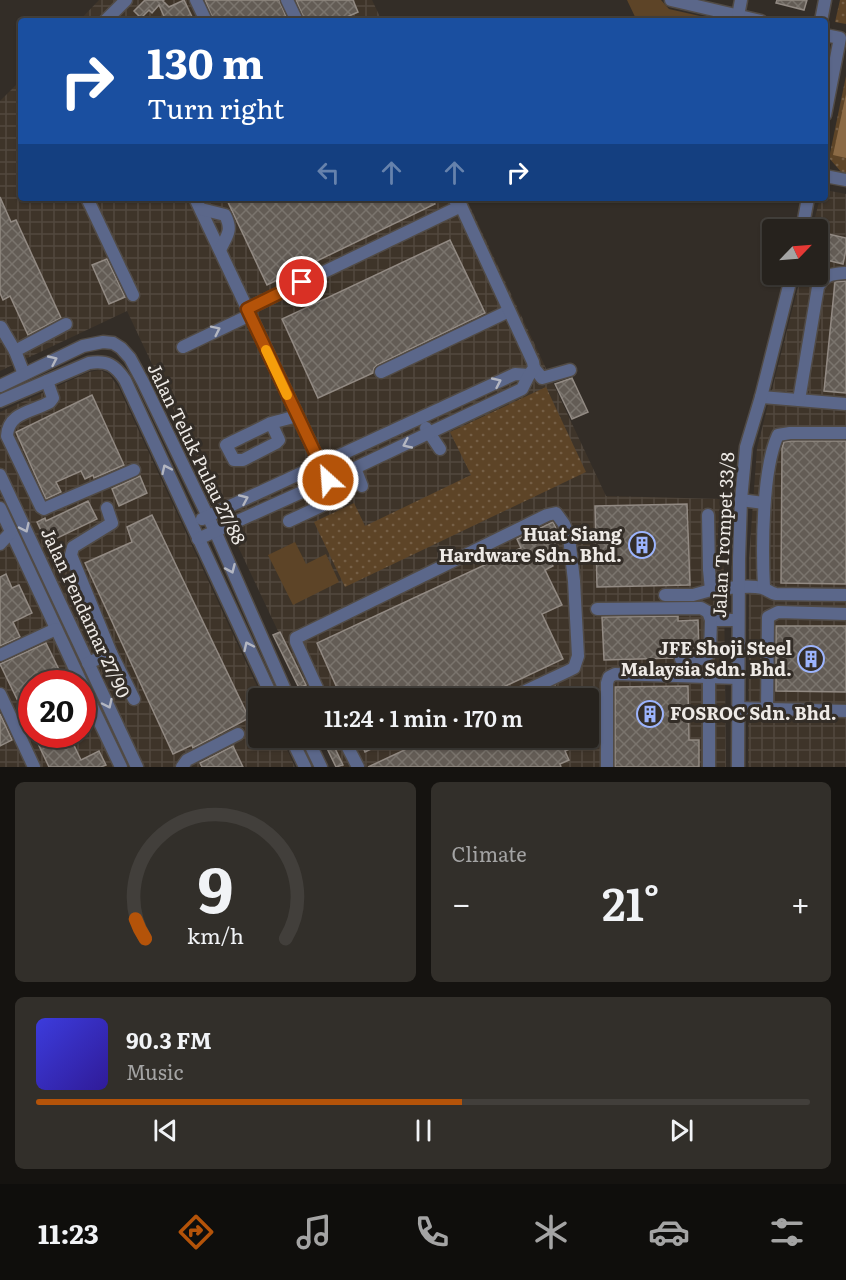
<!DOCTYPE html>
<html lang="en">
<head>
<meta charset="utf-8">
<style>
  body { margin:0; font-family:Literata,serif; background:#322f2a; color:#f1f3f6; height:100vh; display:flex; flex-direction:column; font-size:22px; white-space:nowrap }
  * { box-sizing:border-box; margin:0 }
  p { font-size:20px; color:#a4a4a4 }
  .icon { flex:none; width:33px; height:33px; fill:none; stroke:currentColor; stroke-width:2; stroke-linecap:round; stroke-linejoin:round }
  .map { position:relative; height:767px; overflow:hidden }
  .panel { display:flex; flex-direction:column; gap:15px; padding:15px; background:#151310; flex:1 }
  .panel>* { flex:none }
  .hud { position:absolute; left:18px; top:18px; width:810px; height:183px; border-radius:6px; box-shadow:0 2px 4px #0004,0 0 0 2px #423f3b; background:#1a4fa0; color:#fff; overflow:hidden }
  .needle { width:39px; rotate:65deg }
  .controls { position:absolute; left:762px; top:219px; display:grid; gap:12px }
  .controls a { display:grid; place-items:center; width:66px; height:66px; border-radius:6px; background:#26221d; box-shadow:0 2px 4px #0004,0 0 0 2px #423f3b; font-size:30px }
  .speed { position:absolute; left:18px; top:670px; display:flex; gap:12px; font-size:30px; font-weight:700; text-align:center }
  .speed>* { display:grid; place-content:center; width:78px; height:78px; border-radius:50%; background:#26221d; box-shadow:0 2px 4px #0004,0 0 0 2px #423f3b; line-height:1 }
  .speed .limit { border:9px solid #d22; background:#fff; color:#111 }
  .pin { position:absolute; display:grid; place-items:center; width:51px; height:51px; color:#fff; margin:-26px; border:3px solid #fff; border-radius:50%; box-shadow:0 2px 6px #0007 }
  .me { position:absolute; width:66px; margin:-33px; rotate:334deg; stroke-linejoin:round; filter:drop-shadow(0 0 4px #0008) }
  .turn { display:flex; align-items:center; gap:21px; height:126px; padding:0 30px; font-size:27px }
  .turn .icon { width:78px; height:78px; stroke-width:2.5 }
  .turn b { display:block; font-size:42px; line-height:51px }
  .lanes { display:flex; align-items:center; height:57px; padding:0 30px; background:#0003; justify-content:center; gap:30px; direction:ltr }
  .lanes .off { opacity:.35 }
  .big { font-size:45px; font-weight:600; line-height:1.1 }
  .panel .card { flex:1; display:flex; flex-direction:column; justify-content:center; gap:9px; min-width:0; padding:0 21px; border-radius:9px; background:#322f2a }
  .panel .dial { align-items:center; gap:0 }
  .dial svg { height:156px; overflow:visible; fill:none; stroke:#423f3b; stroke-width:7; stroke-linecap:round; text-anchor:middle }
  .dial text { fill:#f1f3f6; stroke:none }
  .song { display:flex; align-items:center; gap:18px }
  .cover { width:72px; height:72px; border-radius:9px; background:linear-gradient(135deg,hsl(240 70% 55%),hsl(250 70% 35%)) }
  .played { height:6px; border-radius:3px; background:linear-gradient(90deg,#b45309 55%,#423f3b 55%) }
  .keys { display:flex; justify-content:space-around; direction:ltr }
  .heat { display:flex; justify-content:space-between; align-items:center; font-size:33px; direction:ltr }
  .panel .tiles { flex:1; display:grid; gap:15px; grid-template-columns:1fr 1fr }
  .card:last-child { grid-column:span 2 }
  .trip { position:absolute; left:248px; top:688px; width:351px; height:60px; border-radius:6px; background:#26221d; box-shadow:0 2px 4px #0004,0 0 0 2px #423f3b; font-weight:600; line-height:60px; text-align:center }
  .tab-bar { display:flex; height:96px; justify-content:space-around; align-items:center; background:#0f0e0c; color:#a4a4a4 }
  .tab-bar .icon { width:42px; height:42px }
  .tab-bar .active { color:#b45309 }
  .tab-bar b { font-size:27px; color:#f1f3f6 }
  .map>svg:first-child { display:block }
  .industrial { fill:url(#industrial-grid); fill-rule:evenodd }
  .grass { fill:url(#grass-dots) }
  .green { fill:#5d4427 }
  .water { fill:#8b6a45 }
  .building { fill:url(#building-cross-hatch); stroke:#928a83; stroke-width:1.5 }
  .lines { fill:none; stroke-linecap:round; stroke-linejoin:round }
  .minor-casing { stroke:#514b46; stroke-width:15 }
  .minor { stroke:#5b678a; stroke-width:12 }
  .oneway { stroke:#b3b6c1 }
  .route-casing { stroke:#753606; stroke-width:15 }
  .route { stroke:#b45309; stroke-width:10 }
  .slow { stroke:#f59e0b; stroke-width:10 }
  .labels { text-anchor:middle; stroke-width:6; stroke-linejoin:round; paint-order:stroke }
  .street-label { font-size:18px; fill:#eeeae6; stroke:#332d27 }
  .poi-label { font-size:18px; font-weight:bold; fill:#eeeae6; stroke:#332d27; text-anchor:end }
</style>
</head>
<body>
<div class="map">
<svg width="846" height="767" viewBox="0 0 846 767">
  <defs>
    <pattern id="industrial-grid" width="8" height="8" patternUnits="userSpaceOnUse" patternTransform="scale(1.5)"><rect width="8" height="8" fill="#3e3429"/><path d="M0 4h8M4 0v8" fill="none" stroke="#51483e"/></pattern>
    <pattern id="grass-dots" width="8" height="8" patternUnits="userSpaceOnUse" patternTransform="scale(1.5)"><rect width="8" height="8" fill="#5d4427"/><path d="M2 2h.1M6 6h.1" fill="none" stroke="#755f46" stroke-width="1.8" stroke-linecap="round"/></pattern>
    <pattern id="building-cross-hatch" width="8" height="8" patternUnits="userSpaceOnUse" patternTransform="scale(1.5)"><rect width="8" height="8" fill="#635c55"/><path d="M0 0l8 8M0 8l8-8" fill="none" stroke="#7a746d"/></pattern>
  </defs>
  <rect width="100%" height="100%" fill="#332d27"/>
  <g class="industrial">
    <polygon points="99,0 372,0 382,21 79,21"/>
    <polygon points="21,80 21,198 466,198 606,496 723,499 726,767 342,767 328,738 588,738 588,699 310,699 127,311 0,371 0,101"/>
    <polygon points="825,190 846,194 846,767 748,767 749,558 757,448 801,275 818,274 818,230 812,229 820,198 825,198"/>
    <path d="M100,370L109,374L119,388L263,699H258V738H282L295,767H0V412L89,372ZM32,684H82V735H32Z"/>
  </g>
  <g class="grass">
    <polygon points="840,0 846,0 846,24 835,22"/>
    <polygon points="846,76 846,174 842,173 829,158"/>
    <polygon points="546,387 586,472 345,587 314,522 354,503 365,526 471,475 450,432"/>
  </g>
  <g class="green">
    <polygon points="627,0 661,0 669,9 722,21 637,21"/>
    <polygon points="295,542 306,564 326,554 339,582 293,605 268,555"/>
  </g>
  <polygon class="water" points="846,94 846,158 833,155"/>
  <g class="building">
    <polygon points="145,0 164,0 163,1 169,7 184,0 194,21 166,21 159,5 152,13 149,10 141,18 134,11"/>
    <polygon points="205,0 279,0 288,21 214,21"/>
    <polygon points="296,0 353,0 358,12 338,21 305,21"/>
    <polygon points="777,0 807,0 804,10 776,3"/>
    <polygon points="0,197 11,222 16,220 61,318 28,335 10,296 3,300 0,293"/>
    <polygon points="226,198 432,198 435,204 267,285"/>
    <polygon points="828,234 846,238 846,250 843,264 822,259"/>
    <polygon points="450,240 485,313 377,365 374,368 373,373 318,398 282,319"/>
    <polygon points="107,259 125,297 109,304 92,265"/>
    <polygon points="846,281 846,393 824,391 835,282"/>
    <polygon points="572,378 588,412 572,419 555,384"/>
    <polygon points="92,395 124,465 94,478 93,475 85,479 81,471 56,482 61,492 46,499 16,432"/>
    <polygon points="791,441 846,441 846,584 781,583 782,448 784,442"/>
    <polygon points="140,476 147,493 119,506 112,489"/>
    <polygon points="88,501 97,519 55,539 58,546 50,549 37,522 45,518 46,521"/>
    <polygon points="687,504 690,585 597,587 595,506"/>
    <polygon points="152,515 249,718 193,748 192,745 173,754 85,563 132,542 127,527"/>
    <polygon points="553,522 561,539 554,542 560,553 549,558 553,566 545,570 562,605 542,614 563,659 478,699 342,699 317,643 521,548 517,539"/>
    <polygon points="6,574 12,588 19,585 32,613 13,622 20,637 0,646 0,577"/>
    <polygon points="678,616 678,621 698,620 699,651 677,652 673,658 604,660 602,617"/>
    <polygon points="776,626 846,626 846,692 776,691"/>
    <polygon points="280,632 306,685 299,688 273,635"/>
    <polygon points="46,643 66,684 32,684 32,730 0,664"/>
    <polygon points="555,686 560,699 528,699"/>
    <polygon points="688,686 689,740 699,740 699,767 615,767 615,687"/>
    <polygon points="0,714 12,740 0,746"/>
    <polygon points="34,735 69,735 81,760 99,751 106,765 101,767 49,767"/>
    <polygon points="322,738 330,738 343,765 336,767"/>
    <polygon points="359,738 394,738 365,752"/>
    <polygon points="430,738 578,738 581,744 565,751 569,760 560,764 561,767 368,767"/>
    <polygon points="233,746 243,767 202,767 200,763"/>
  </g>
  <g class="lines">
    <defs>
      <g id="minor">
        <polyline points="196,0 206,21"/>
        <polyline points="287,0 297,21"/>
        <polyline points="671,0 761,21"/>
        <polyline points="738,16 741,0"/>
        <polyline points="105,21 126,0"/>
        <polyline points="821,21 825,0"/>
        <polyline points="825,35 840,38 825,115"/>
        <polyline points="825,176 846,180"/>
        <polyline points="87,198 133,295"/>
        <polyline points="195,198 328,480"/>
        <path d="M201,209L225,215C233,231 227,235 220,250"/>
        <polyline points="802,230 808,198"/>
        <polyline points="247,309 461,206"/>
        <polyline points="1,327 15,351"/>
        <polyline points="183,347 250,315"/>
        <polyline points="534,368 542,378 570,370"/>
        <polyline points="381,372 509,311"/>
        <polyline points="24,374 15,351 66,324"/>
        <path d="M47,381L53,398L50,402C33,412 8,412 7,436L41,507L44,509L48,507L134,470"/>
        <polyline points="0,386 83,346 103,342 113,343 121,348 130,358 143,382 215,531 289,699"/>
        <polyline points="761,397 846,404"/>
        <path d="M799,400L818,287C825,274 832,274 846,273"/>
        <path d="M0,401L89,363C107,360 115,365 125,380L273,699"/>
        <polyline points="271,423 279,440 276,443 243,460 234,460 226,445 271,423 297,416"/>
        <polyline points="426,428 440,449"/>
        <polyline points="355,468 362,486"/>
        <polyline points="0,475 137,767"/>
        <polyline points="741,500 764,503"/>
        <polyline points="0,508 82,684"/>
        <path d="M708,515L709,570L711,590C726,589 746,584 762,588C767,589 770,593 776,594L846,595"/>
        <polyline points="202,519 515,374 529,375"/>
        <polyline points="289,521 334,500 338,496 339,491 334,477"/>
        <polyline points="198,539 355,468 522,389 529,375 534,368 533,362 461,206 453,198"/>
        <polyline points="0,544 11,532"/>
        <path d="M764,588C762,549 762,469 778,435L790,433H846"/>
        <polyline points="665,595 693,595 711,590"/>
        <polyline points="597,609 701,608 708,612 711,620 738,620"/>
        <polyline points="111,653 134,699"/>
        <polyline points="0,655 56,629"/>
        <polyline points="681,659 701,659 710,653 711,620"/>
        <polyline points="88,663 111,653 71,555 73,547 112,523 107,508"/>
        <polyline points="82,685 121,767"/>
        <polyline points="0,694 34,767"/>
        <polyline points="322,699 296,642 296,638 547,515 556,513 564,524 569,537 574,581 578,656 574,668 568,671 513,697"/>
        <polyline points="738,708 846,711"/>
        <polyline points="767,709 768,617 778,612 846,614"/>
        <polyline points="291,738 305,767"/>
        <polyline points="307,738 321,767"/>
        <polyline points="343,738 358,767"/>
        <polyline points="182,767 187,760 238,734"/>
        <polyline points="607,767 607,683 609,677 615,674 738,678"/>
        <polyline points="709,767 709,678"/>
        <polyline points="738,767 739,559 741,500 746,447 761,397 792,274"/>
      </g>
    </defs>
    <use href="#minor" class="minor-casing"/>
    <use href="#minor" class="minor"/>
  </g>
  <defs><path id="oneway-chevron" d="M-2-3.5L2.5 0L-2 3.5" fill="none" stroke-width="1.6" stroke-linecap="round" stroke-linejoin="round" transform="scale(1.5)"/></defs>
  <g class="oneway">
    <use href="#oneway-chevron" transform="translate(216 330) rotate(-26)"/>
    <use href="#oneway-chevron" transform="translate(53 360) rotate(-25)"/>
    <use href="#oneway-chevron" transform="translate(497 382) rotate(-25)"/>
    <use href="#oneway-chevron" transform="translate(407 444) rotate(155)"/>
    <use href="#oneway-chevron" transform="translate(166 469) rotate(-115)"/>
    <use href="#oneway-chevron" transform="translate(244 499) rotate(-24)"/>
    <use href="#oneway-chevron" transform="translate(25 528) rotate(65)"/>
    <use href="#oneway-chevron" transform="translate(231 569) rotate(66)"/>
    <use href="#oneway-chevron" transform="translate(248 646) rotate(-115)"/>
    <use href="#oneway-chevron" transform="translate(108 704) rotate(65)"/>
  </g>
  <g class="lines">
    <defs>
      <polyline id="route" points="302,282 247,309 328,480"/>
    </defs>
    <use href="#route" class="route-casing"/>
    <use href="#route" class="route"/>
    <polyline class="slow" points="266,350 287,395"/>
  </g>
  <defs>
    <symbol id="building-ring" viewBox="-11 -11 22 22"><circle r="9.5" fill="#332d27" stroke="#9cb4fd" stroke-width="1.5"/><path d="M-4-6H4V6H1V3H-1V6H-4ZM-2.5-4.3h1.7v1.8h-1.7ZM.8-4.3h1.7v1.8H.8ZM-2.5-1h1.7V.8h-1.7ZM.8-1h1.7V.8H.8Z" fill="#9cb4fd"/></symbol>
  </defs>
  <g fill-rule="evenodd">
    <use href="#building-ring" x="627" y="530" width="30" height="30"/>
    <use href="#building-ring" x="796" y="644" width="30" height="30"/>
    <use href="#building-ring" x="635" y="699" width="30" height="30"/>
  </g>
  <g class="labels">
    <g class="street-label">
      <text transform="translate(196 454) rotate(64)" y="6">Jalan Teluk Pulau 27/88</text>
      <text transform="translate(724 535) rotate(-87)" y="6">Jalan Trompet 33/8</text>
      <text transform="translate(85 613) rotate(65)" y="6">Jalan Pendamar 27/90</text>
    </g>
    <g class="poi-label">
      <text x="622" y="541">Huat Siang<tspan x="622" dy="21">Hardware Sdn. Bhd.</tspan></text>
      <text x="792" y="655">JFE Shoji Steel<tspan x="792" dy="21">Malaysia Sdn. Bhd.</tspan></text>
      <text x="670" y="720" text-anchor="start">FOSROC Sdn. Bhd.</text>
    </g>
  </g>
</svg>
<div class="controls">
<a><svg class="needle" viewBox="-14 -14 28 28"><path d="M0-13l5 13h-10z" fill="#e53935"/><path d="M0 13l5-13h-10z" fill="#a4a4a4"/></svg></a>
</div>
<div class="speed"><div class="limit">20</div></div>
<div class="pin" style="left:302px;top:282px;background:#d93025"><svg class="icon" aria-label="arrive" viewBox="0 0 24 24"><path d="M6 21V4h12l-3 4 3 4H6"/></svg></div>
<svg class="me" style="left:328px;top:480px" viewBox="-20 -20 40 40"><circle r="17" fill="#b45309" stroke="#fff" stroke-width="3"/><path d="M0-11L8 9 0 5-8 9z" fill="#fff"/></svg>
<div class="trip">11:24 · 1 min · 170 m</div>
<div class="hud">
<div class="turn"><svg class="icon" aria-label="right" viewBox="0 0 24 24"><path d="M7 20v-9h11M14 6l5 5-5 5"/></svg><div><b>130 m</b>Turn right</div></div>
<div class="lanes"><svg class="icon off" aria-label="left" viewBox="0 0 24 24"><path d="M17 20v-9H6M10 6l-5 5 5 5"/></svg><svg class="icon off" aria-label="ahead" viewBox="0 0 24 24"><path d="M12 20V5M6 11l6-6 6 6"/></svg><svg class="icon off" aria-label="ahead" viewBox="0 0 24 24"><path d="M12 20V5M6 11l6-6 6 6"/></svg><svg class="icon" aria-label="right" viewBox="0 0 24 24"><path d="M7 20v-9h11M14 6l5 5-5 5"/></svg></div>
</div>
</div>
<section class="panel">
<div class="tiles">
<div class="card dial"><svg viewBox="0 0 100 80">
<path d="M14 69A42 42 0 1 1 86 69"/>
<path d="M14 69A42 42 0 0 1 9 59" stroke="#b45309"/>
<text x="50" y="56" font-size="32" font-weight="700">9</text>
<text x="50" y="72" font-size="11">km/h</text>
</svg></div>
<div class="card"><p>Climate</p>
<div class="heat"><a>−</a><b class="big">21°</b><a>+</a></div>
</div>
<div class="card">
<div class="song"><i class="cover"></i><div><b>90.3 FM</b><p>Music</p></div></div>
<div class="played"></div>
<div class="keys"><svg class="icon" aria-label="previous" viewBox="0 0 24 24"><path d="M18 5L8 12l10 7zM5 5v14"/></svg><svg class="icon" aria-label="pause" viewBox="0 0 24 24"><path d="M8 5v14M16 5v14"/></svg><svg class="icon" aria-label="next" viewBox="0 0 24 24"><path d="M6 5l10 7-10 7zM19 5v14"/></svg></div>
</div>
</div>
</section>
<nav class="tab-bar">
<b>11:23</b>
<svg class="icon active" aria-label="directions" viewBox="0 0 24 24"><path d="M12 3l9 9-9 9-9-9zM9 14v-3h6M13 9l2 2-2 2"/></svg>
<svg class="icon" aria-label="music" viewBox="0 0 24 24"><path d="M9 18V5l10-2v13"/><circle cx="6" cy="18" r="3"/><circle cx="16" cy="16" r="3"/></svg>
<svg class="icon" aria-label="phone" viewBox="0 0 24 24"><path d="M5 4h4l2 5-3 2q2 4 5 5l2-3 5 2v4C11 20 4 13 5 4z"/></svg>
<svg class="icon" aria-label="climate" viewBox="0 0 24 24"><path d="M12 3v18M4 7l16 10M4 17L20 7"/></svg>
<svg class="icon" aria-label="car" viewBox="0 0 24 24"><path d="M5 17H2v-5l4-1 3-4h7l3 4 3 1v5h-3M9 17h6M6 11h13"/><circle cx="7" cy="17" r="2"/><circle cx="17" cy="17" r="2"/></svg>
<svg class="icon" aria-label="filters" viewBox="0 0 24 24"><path d="M4 7h16M4 17h16"/><circle cx="9" cy="7" r="2"/><circle cx="15" cy="17" r="2"/></svg>
</nav>
</body>
</html>
